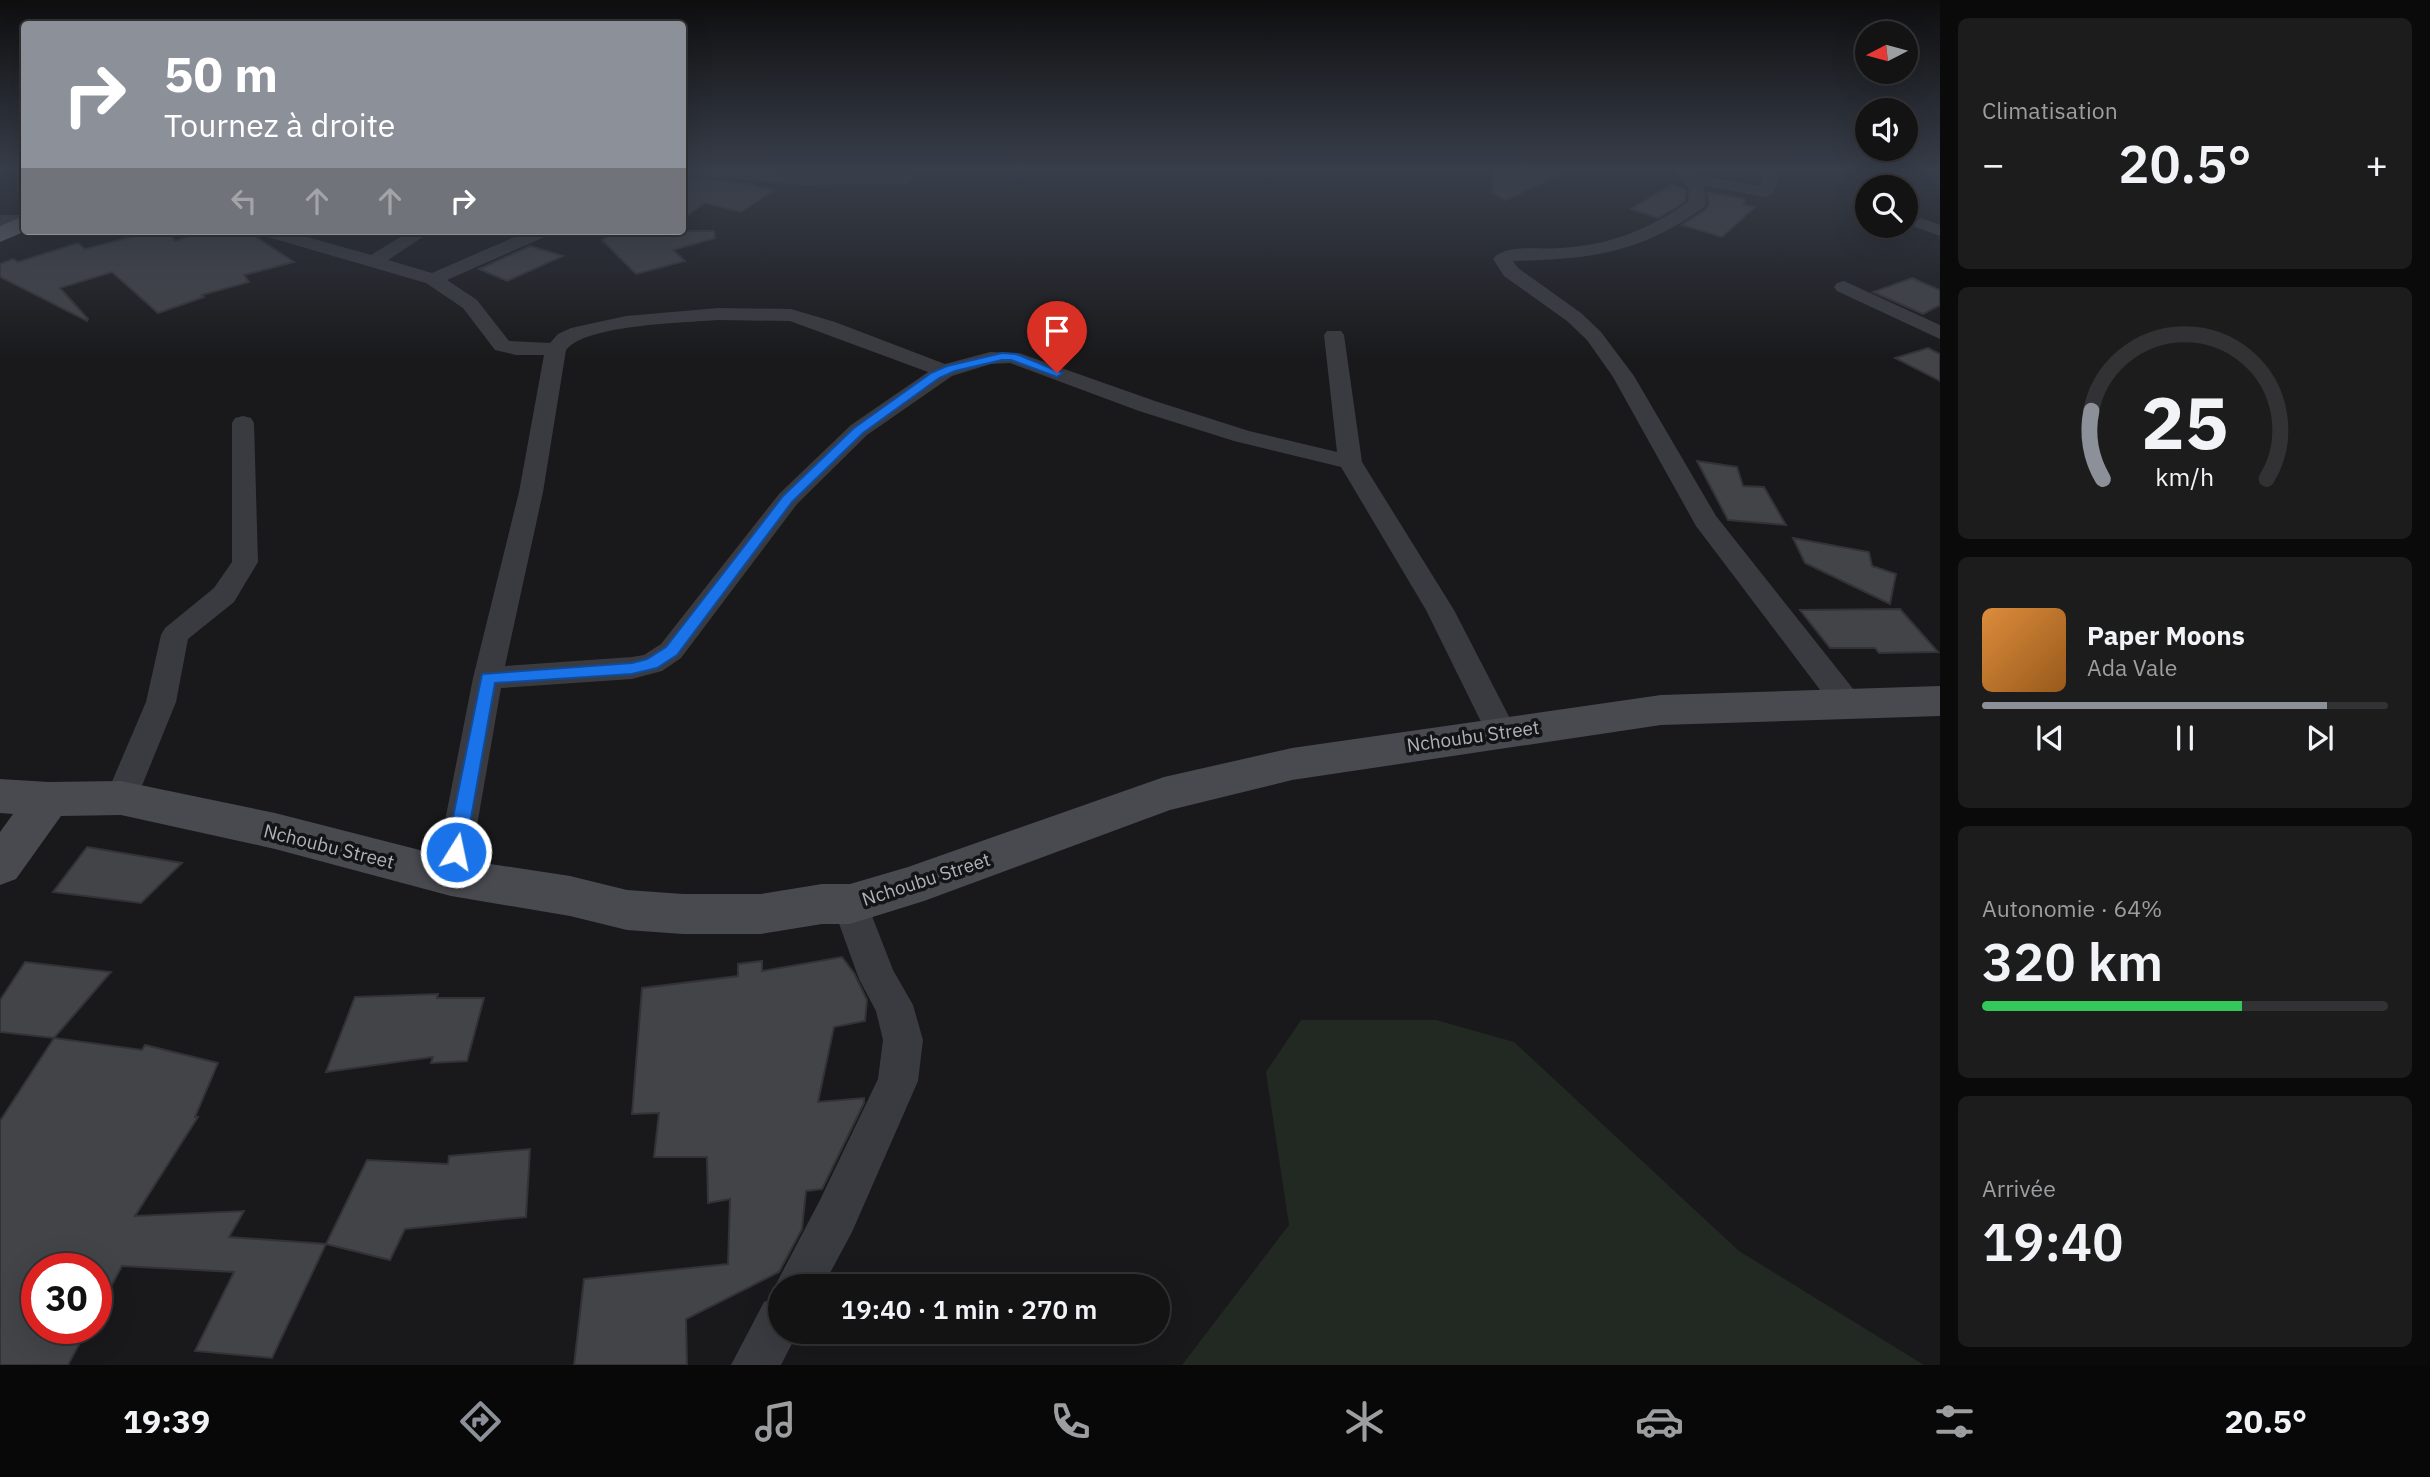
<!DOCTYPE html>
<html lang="fr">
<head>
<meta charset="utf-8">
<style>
  body { margin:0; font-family:"IBM Plex Sans",sans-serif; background:#1c1c1d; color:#f1f3f6; height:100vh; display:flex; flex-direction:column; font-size:26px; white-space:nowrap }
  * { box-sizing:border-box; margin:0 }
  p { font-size:23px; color:#9d9ea0 }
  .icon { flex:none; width:38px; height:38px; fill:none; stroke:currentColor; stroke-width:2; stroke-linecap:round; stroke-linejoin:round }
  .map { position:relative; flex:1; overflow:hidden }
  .panel { display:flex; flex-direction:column; gap:18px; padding:18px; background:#0a0a0b; width:490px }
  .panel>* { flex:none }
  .top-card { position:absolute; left:21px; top:21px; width:665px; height:214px; border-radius:7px; box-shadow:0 7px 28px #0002,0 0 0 2px #323234; background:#8c9099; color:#fff; overflow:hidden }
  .needle { width:46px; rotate:264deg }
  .controls { position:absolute; left:1855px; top:21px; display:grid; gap:14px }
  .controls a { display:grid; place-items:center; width:63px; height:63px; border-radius:50%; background:#131314; box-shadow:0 7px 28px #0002,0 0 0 2px #323234; font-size:35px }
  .speed { position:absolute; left:21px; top:1253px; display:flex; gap:14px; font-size:35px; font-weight:700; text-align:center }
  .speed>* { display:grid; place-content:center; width:91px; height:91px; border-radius:50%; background:#131314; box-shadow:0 7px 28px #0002,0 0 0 2px #323234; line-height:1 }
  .speed .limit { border:10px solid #d22; background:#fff; color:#111 }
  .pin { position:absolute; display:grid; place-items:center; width:60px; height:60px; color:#fff; margin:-72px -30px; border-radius:50% 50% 50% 0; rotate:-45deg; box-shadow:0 0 7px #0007 }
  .pin .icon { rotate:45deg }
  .me { position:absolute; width:77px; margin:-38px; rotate:10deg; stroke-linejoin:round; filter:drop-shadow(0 0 5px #0008) }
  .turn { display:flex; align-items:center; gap:24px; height:147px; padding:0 28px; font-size:32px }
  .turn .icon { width:91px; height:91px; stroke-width:2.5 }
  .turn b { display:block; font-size:49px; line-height:60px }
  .lanes { display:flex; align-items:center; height:66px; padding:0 28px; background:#0003; justify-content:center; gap:35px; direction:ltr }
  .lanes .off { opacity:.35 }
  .big { font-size:52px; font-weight:600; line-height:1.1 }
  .panel .card { flex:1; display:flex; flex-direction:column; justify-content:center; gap:10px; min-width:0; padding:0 24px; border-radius:10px; background:#1c1c1d }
  .panel .dial { align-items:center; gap:0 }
  .dial svg { height:182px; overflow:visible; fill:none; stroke:#323234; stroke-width:7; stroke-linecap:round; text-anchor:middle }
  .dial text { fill:#f1f3f6; stroke:none }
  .song { display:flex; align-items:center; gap:21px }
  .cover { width:84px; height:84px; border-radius:10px; background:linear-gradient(135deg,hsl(30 70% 55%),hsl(30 70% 35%)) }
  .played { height:7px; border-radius:4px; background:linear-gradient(90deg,#8c9099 85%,#323234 85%) }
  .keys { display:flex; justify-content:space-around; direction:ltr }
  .heat { display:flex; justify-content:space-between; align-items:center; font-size:38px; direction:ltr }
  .charge { height:10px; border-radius:5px; background:linear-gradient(90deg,#34c759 64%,#323234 0) }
  .trip { position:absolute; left:768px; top:1274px; width:402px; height:70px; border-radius:35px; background:#131314; box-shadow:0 7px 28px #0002,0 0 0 2px #323234; font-weight:600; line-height:70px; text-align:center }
  .menu { display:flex; height:112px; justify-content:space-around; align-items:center; background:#080808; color:#9d9ea0 }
  .menu .icon { width:49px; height:49px }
  .menu .current { color:#8c9099 }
  .menu b { font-size:32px; color:#f1f3f6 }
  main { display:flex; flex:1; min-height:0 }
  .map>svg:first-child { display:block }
  .green { fill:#212922 }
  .building { fill:#434448; stroke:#333337; stroke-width:2 }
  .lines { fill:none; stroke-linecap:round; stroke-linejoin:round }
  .street { fill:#3a3b40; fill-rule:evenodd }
  .secondary { fill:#484a50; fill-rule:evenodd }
  .highway { fill:#666971; fill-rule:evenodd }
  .route { fill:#1a73e8; stroke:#114b97; stroke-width:2 }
  .labels { text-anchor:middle; stroke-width:7; stroke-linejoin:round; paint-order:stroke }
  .street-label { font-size:19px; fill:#acb1ba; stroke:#141416 }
</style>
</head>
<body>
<main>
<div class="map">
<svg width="1940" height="1365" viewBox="0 0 1940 1365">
  <rect width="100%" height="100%" fill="#19191b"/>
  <polygon class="green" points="1301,1020 1436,1020 1514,1042 1739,1251 1924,1365 1182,1365 1289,1225 1266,1072"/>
  <g class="building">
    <polygon points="1493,169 1574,169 1505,200 1492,192"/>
    <polygon points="682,177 754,184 752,186 774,190 741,212 705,203 682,219"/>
    <polygon points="1673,184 1686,190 1685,201 1672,210 1658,218 1631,209"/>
    <polygon points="1707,192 1745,199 1743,205 1755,207 1722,237 1682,225 1705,210 1709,204"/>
    <polygon points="154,231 168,231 175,241 205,231 247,231 294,262 244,275 249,282 202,295 204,297 158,313 112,272 60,288 88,319 87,321 0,277 0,264 13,259 18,262 78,243 85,249"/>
    <polygon points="617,231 714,231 715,238 673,250 685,261 636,274 602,240"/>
    <polygon points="530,246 563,256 507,281 479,269"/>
    <polygon points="1912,278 1940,290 1940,305 1923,314 1873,292"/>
    <polygon points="1928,348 1940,354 1940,381 1895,358"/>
    <polygon points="1697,461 1737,467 1743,486 1764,487 1786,525 1728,520"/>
    <polygon points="1793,538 1869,552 1872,566 1896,574 1890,604 1805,563"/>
    <polygon points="1900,609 1938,652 1879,653 1875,648 1830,648 1800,610"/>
    <polygon points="87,847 182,863 141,903 53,892"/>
    <polygon points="842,957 854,973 867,1000 865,1021 834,1027 818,1102 864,1098 864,1103 822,1189 806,1191 802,1229 779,1272 686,1319 687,1365 574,1365 584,1279 728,1264 730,1199 708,1203 707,1157 654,1157 659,1113 632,1114 642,988 738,976 738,964 762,961 762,971"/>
    <polygon points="25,962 111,972 54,1038 0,1032 0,1000"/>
    <polygon points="438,994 437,998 484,998 467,1061 431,1063 433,1057 326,1072 355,997"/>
    <polygon points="54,1038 142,1050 145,1045 218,1063 195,1117 198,1117 135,1216 244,1211 229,1237 326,1244 272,1358 195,1351 234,1272 122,1266 96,1314 96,1269 37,1269 37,1328 88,1328 68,1365 0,1365 0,1121"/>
    <polygon points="530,1149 526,1217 405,1229 390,1260 326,1244 367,1160 448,1164 449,1156"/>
  </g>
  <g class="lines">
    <g class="street">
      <polygon points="682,169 736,169 798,175 907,174 915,179 907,184 798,185 682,174"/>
      <path d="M1673,169H1690L1694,174L1759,186L1762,178L1757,169H1773L1778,178L1774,192L1766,197L1704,186L1706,204L1703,208C1638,254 1591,259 1513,261L1518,268L1581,313L1601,332L1634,376L1716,516L1858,695L1862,703L1858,711L1847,714L1836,711L1696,526L1613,377L1587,340L1567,321L1504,276L1493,259C1505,243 1543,250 1561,248C1610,245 1648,230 1688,202L1689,189Z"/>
      <rect x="0" y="215" width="24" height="10"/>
      <polygon points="1921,218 1940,225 1940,236 1915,227 1912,223"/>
      <path d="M258,231H286L371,255L410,231H432L388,260L432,273L528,231H552L549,235L447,280L477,300L509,341L550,343L558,334L571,328L626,316L718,308L791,309L835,322L945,364L990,352L1019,353L1155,401L1249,431L1337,452L1324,335L1327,331H1341L1344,335L1362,462L1454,610L1517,732L1512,740L1501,744L1490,740L1426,610L1341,467L1234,441L1139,411L1010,363L991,364L952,376L867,435L797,504L681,658L662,671L632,679L501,688L468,877L463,888L451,892L439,888L434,877L473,678L519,492L544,355H516L495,350L463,308L426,283L261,235ZM718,320L790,321L928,372L851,425L779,494L661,644L644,655L632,657L505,666L543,492L566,350C587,324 684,323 718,320Z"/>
      <polygon points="1844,281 1940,325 1940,339 1837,291 1834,287 1837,283"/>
      <polygon points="243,416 251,418 254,423 258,562 234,602 188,639 176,702 137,798 133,807 121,811 109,807 105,798 146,702 161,635 165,628 214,588 232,562 232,423 235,418"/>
      <polygon points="850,888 863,893 893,970 913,1005 923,1040 918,1081 852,1232 823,1286 780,1286 780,1332 798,1332 781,1365 731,1365 764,1302 779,1295 775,1286 820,1200 878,1079 883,1040 876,1011 859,979 832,904 837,893"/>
    </g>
    <polygon class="secondary" points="1940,686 1940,716 1661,725 1292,780 1170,810 924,901 850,924 822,924 761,934 683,934 627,930 570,916 451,896 275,849 121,815 61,816 16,879 0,885 0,832 13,814 0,813 0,779 49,782 121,781 275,813 451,858 570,876 627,890 683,894 761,894 822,884 850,884 908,867 1164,777 1292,748 1661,695"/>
    <polygon class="highway" points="24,216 26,231 0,242 0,226"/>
  </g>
  <linearGradient id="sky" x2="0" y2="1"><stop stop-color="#0e0e0f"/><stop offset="0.47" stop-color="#383e4a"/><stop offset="1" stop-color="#383e4a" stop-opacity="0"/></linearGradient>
  <rect width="1940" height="360" fill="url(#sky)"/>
  <polygon class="route" points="1002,353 1016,354 1063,373 1057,377 1011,360 1002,360 955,371 939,378 863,433 792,502 677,655 657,668 632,674 495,683 465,852 462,858 456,860 449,858 446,852 482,674 632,663 647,659 666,647 783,496 854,428 931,373 947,366"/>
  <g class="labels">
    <g class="street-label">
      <text transform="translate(1473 736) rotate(-8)" y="7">Nchoubu Street</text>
      <text transform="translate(329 846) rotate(14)" y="7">Nchoubu Street</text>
      <text transform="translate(926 879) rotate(-18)" y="7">Nchoubu Street</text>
    </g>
  </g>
</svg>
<div class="controls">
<a><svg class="needle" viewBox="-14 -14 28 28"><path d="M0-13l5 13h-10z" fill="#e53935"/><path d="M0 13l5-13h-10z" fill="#9d9ea0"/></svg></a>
<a><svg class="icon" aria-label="sound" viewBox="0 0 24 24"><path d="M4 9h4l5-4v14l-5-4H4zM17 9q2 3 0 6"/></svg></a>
<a><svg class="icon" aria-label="search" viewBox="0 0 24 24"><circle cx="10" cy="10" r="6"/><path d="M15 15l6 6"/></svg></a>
</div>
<div class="speed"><div class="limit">30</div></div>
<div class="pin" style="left:1057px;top:373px;background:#d93025"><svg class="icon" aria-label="arrive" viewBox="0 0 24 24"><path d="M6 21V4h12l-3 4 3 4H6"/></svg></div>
<svg class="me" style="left:456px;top:852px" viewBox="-20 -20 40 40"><circle r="17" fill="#1a73e8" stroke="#fff" stroke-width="3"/><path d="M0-11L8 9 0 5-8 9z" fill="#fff"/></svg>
<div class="trip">19:40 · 1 min · 270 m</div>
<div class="top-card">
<div class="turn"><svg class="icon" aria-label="right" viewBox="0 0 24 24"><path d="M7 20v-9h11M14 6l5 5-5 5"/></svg><div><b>50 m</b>Tournez à droite</div></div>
<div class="lanes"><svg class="icon off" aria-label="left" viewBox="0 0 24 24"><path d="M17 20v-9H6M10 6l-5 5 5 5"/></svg><svg class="icon off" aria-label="ahead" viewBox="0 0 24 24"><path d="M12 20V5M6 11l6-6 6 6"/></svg><svg class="icon off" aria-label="ahead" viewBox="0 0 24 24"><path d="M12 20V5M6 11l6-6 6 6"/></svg><svg class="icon" aria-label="right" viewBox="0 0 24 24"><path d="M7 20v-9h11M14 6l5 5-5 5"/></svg></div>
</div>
</div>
<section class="panel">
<div class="card"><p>Climatisation</p>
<div class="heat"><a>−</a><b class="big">20.5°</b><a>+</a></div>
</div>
<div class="card dial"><svg viewBox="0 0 100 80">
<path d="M14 69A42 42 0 1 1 86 69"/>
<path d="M14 69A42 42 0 0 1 9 39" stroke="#8c9099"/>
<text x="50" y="56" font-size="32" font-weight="700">25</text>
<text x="50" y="72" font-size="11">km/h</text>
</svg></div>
<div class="card">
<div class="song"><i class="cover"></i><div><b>Paper Moons</b><p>Ada Vale</p></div></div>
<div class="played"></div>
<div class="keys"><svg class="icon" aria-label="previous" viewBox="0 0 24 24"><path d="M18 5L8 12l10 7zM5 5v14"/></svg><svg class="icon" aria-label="pause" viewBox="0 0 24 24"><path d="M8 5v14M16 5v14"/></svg><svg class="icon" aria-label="next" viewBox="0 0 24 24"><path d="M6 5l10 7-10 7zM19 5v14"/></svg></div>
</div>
<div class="card"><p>Autonomie · 64%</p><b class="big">320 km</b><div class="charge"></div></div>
<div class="card"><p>Arrivée</p><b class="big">19:40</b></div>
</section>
</main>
<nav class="menu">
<b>19:39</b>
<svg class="icon current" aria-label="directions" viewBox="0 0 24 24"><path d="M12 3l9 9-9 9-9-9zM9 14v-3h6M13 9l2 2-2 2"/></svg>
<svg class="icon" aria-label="music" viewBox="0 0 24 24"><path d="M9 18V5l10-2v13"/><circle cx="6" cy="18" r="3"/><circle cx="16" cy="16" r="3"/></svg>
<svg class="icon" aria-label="phone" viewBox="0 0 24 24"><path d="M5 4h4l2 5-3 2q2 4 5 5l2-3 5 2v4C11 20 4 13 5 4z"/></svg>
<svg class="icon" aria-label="climate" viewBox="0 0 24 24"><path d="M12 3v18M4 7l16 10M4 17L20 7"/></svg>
<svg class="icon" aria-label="car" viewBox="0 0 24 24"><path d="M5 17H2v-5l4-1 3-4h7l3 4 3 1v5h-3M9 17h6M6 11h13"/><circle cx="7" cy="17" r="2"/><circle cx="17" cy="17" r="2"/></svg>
<svg class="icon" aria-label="filters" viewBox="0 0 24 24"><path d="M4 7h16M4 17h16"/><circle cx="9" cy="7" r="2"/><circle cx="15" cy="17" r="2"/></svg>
<b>20.5°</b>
</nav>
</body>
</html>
